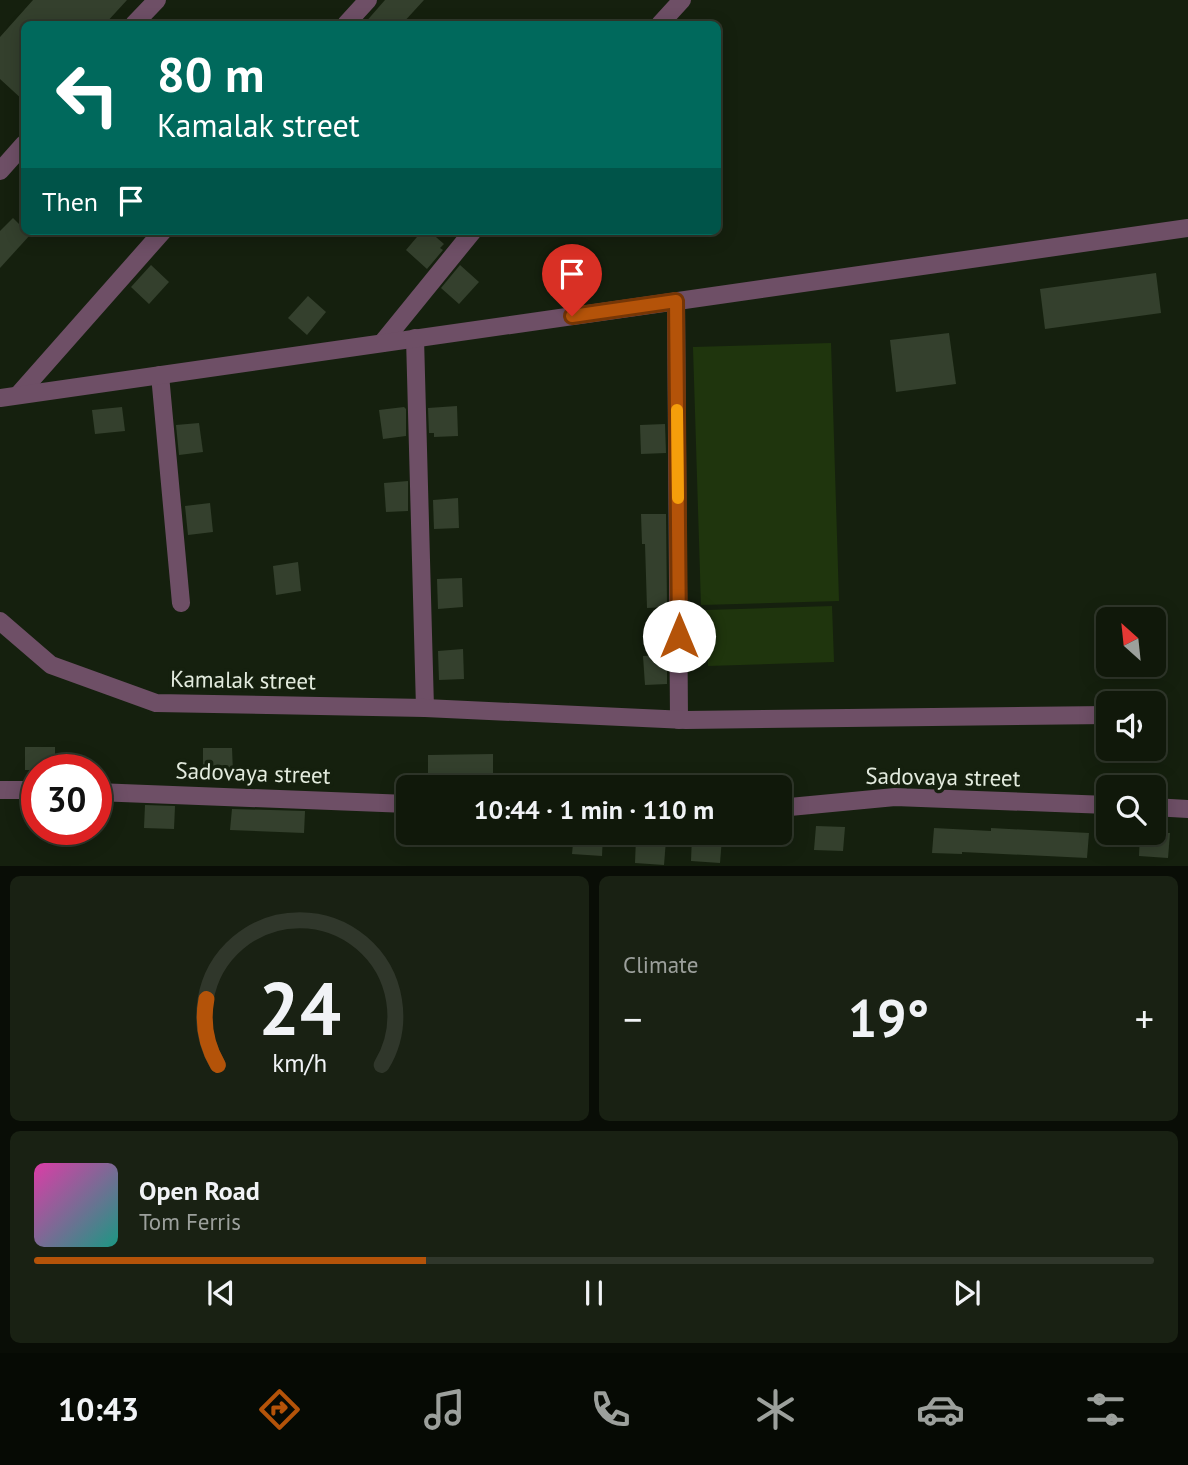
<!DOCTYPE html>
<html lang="en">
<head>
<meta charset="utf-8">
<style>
  body { margin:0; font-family:"PT Sans",sans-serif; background:#192113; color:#f1f3f6; height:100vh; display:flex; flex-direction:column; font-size:26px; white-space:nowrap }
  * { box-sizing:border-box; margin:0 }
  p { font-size:23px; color:#9ca09c }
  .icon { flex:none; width:38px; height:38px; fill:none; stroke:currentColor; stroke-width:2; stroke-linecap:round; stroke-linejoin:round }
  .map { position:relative; height:866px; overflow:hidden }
  .details { display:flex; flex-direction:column; gap:10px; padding:10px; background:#090d06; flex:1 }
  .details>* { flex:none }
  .top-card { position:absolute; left:21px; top:21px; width:700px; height:214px; border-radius:10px; box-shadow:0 4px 18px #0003,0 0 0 2px #30372b; background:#00695c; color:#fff; overflow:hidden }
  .needle { width:46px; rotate:333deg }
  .buttons { position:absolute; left:1096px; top:607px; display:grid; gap:14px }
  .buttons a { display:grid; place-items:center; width:70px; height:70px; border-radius:10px; background:#10180a; box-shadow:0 4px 18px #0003,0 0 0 2px #30372b; font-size:35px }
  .speed { position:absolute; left:21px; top:754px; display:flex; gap:14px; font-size:35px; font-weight:700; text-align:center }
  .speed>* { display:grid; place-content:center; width:91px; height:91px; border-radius:50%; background:#10180a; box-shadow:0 4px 18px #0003,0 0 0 2px #30372b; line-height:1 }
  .speed .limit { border:10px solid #d22; background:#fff; color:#111 }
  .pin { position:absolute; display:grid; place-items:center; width:60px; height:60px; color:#fff; margin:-72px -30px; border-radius:50% 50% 50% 0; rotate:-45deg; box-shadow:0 0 7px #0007 }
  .pin .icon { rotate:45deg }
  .me { position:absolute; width:77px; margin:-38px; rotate:0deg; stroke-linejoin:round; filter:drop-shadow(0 0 5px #0008) }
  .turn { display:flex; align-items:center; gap:24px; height:147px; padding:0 21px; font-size:32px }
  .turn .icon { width:91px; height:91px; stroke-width:2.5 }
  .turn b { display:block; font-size:49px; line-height:60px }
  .then { display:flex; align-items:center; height:66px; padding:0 21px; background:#0003; gap:14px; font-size:26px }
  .big { font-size:52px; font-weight:800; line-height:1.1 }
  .details .tile { flex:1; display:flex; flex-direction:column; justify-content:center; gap:10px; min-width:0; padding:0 24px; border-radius:10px; background:#192113 }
  .details .dial { align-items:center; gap:0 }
  .dial svg { height:182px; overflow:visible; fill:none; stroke:#30372b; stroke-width:7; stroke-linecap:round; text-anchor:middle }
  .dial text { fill:#f1f3f6; stroke:none }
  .song { display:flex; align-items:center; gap:21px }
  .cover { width:84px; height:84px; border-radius:10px; background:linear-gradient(135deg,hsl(320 70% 55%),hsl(170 70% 35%)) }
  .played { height:7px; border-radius:4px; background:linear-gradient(90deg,#b45309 35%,#30372b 35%) }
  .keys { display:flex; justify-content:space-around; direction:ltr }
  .heat { display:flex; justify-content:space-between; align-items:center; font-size:38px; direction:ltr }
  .details .tiles { flex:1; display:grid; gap:10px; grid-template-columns:1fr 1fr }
  .tile:last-child { grid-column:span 2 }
  .trip { position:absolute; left:396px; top:775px; width:396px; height:70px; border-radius:10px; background:#10180a; box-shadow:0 4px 18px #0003,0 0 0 2px #30372b; font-weight:800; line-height:70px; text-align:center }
  .tabs { display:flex; height:112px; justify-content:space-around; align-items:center; background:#060a04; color:#9ca09c }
  .tabs .icon { width:49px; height:49px }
  .tabs .current { color:#b45309 }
  .tabs b { font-size:32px; color:#f1f3f6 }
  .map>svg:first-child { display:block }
  .green { fill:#1f350d }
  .building { fill:#34402d }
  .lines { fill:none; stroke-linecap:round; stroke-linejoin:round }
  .minor { stroke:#6e4f66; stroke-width:18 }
  .route-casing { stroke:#753606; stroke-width:18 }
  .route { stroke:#b45309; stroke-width:12 }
  .slow { stroke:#f59e0b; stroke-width:12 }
  .labels { text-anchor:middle; stroke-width:7; stroke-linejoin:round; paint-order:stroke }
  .street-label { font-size:23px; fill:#e3ebde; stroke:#15200e }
</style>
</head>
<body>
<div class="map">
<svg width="1188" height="867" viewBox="0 0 1188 867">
  <rect width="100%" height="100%" fill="#15200e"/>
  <g class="green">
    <polygon points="831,343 839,601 701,605 693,347"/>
    <polygon points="832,606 834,662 708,666 706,610"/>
  </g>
  <g class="building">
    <polygon points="33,0 127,0 105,24 24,24 24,101 0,79 0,37"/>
    <polygon points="385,0 424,0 402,24 364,24"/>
    <polygon points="13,218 30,235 0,268 0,231"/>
    <polygon points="422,231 429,231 444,244 440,248 443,250 427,269 406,250"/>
    <polygon points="151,265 169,282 149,304 131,287"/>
    <polygon points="460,265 479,282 459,304 441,288"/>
    <polygon points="1156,273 1161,313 1045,329 1040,289"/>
    <polygon points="308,296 326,312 307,335 288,318"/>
    <polygon points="949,333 956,384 896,392 890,340"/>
    <polygon points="457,406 458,436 434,437 434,433 429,433 428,408"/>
    <polygon points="122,407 125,431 95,434 92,410"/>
    <polygon points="404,407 406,409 406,436 383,439 379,410"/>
    <polygon points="199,423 203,452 179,455 176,425"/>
    <polygon points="665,424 666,453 641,454 640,425"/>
    <polygon points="408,481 408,511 386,512 384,483"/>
    <polygon points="458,498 459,528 434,529 433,500"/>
    <polygon points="210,503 213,532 188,535 185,506"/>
    <polygon points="641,514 666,514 667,607 647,608 645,544 642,544"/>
    <polygon points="298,562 301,591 276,595 273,566"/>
    <polygon points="462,578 463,607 438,609 437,579"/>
    <polygon points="463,649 464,679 439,680 438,651"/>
    <polygon points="667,655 667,684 645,685 643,656"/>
    <rect x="25" y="747" width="30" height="23"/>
    <polygon points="203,748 232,748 233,773 203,773"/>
    <polygon points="493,754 493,779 428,779 428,755"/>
    <polygon points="145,805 175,806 174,829 144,828"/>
    <polygon points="232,809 305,811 304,833 230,830"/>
    <polygon points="816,826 845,827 843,851 814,850"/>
    <polygon points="934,828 991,831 991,828 1089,833 1087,858 962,852 962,854 932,853"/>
    <polygon points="574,833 603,833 602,856 572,854"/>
    <polygon points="1140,833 1170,833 1168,858 1139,856"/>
    <polygon points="692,836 722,838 720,863 691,861"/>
    <polygon points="636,838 666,840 664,865 635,863"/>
  </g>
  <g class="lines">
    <g class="minor">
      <polyline points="134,24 157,0"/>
      <polyline points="346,24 368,0"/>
      <polyline points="660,24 682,0"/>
      <polyline points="0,171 24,144"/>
      <polyline points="676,301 679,720"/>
      <polyline points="415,338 425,708"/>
      <polyline points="382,343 473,231"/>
      <polyline points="160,375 181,603"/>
      <polyline points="18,395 163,231"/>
      <polyline points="0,398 1188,228"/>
      <polyline points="0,621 51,665 156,703 425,708 686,720 1108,715"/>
      <polyline points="0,790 37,790"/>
      <polyline points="96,792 408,804"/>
      <polyline points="1153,807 1188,809"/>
      <polyline points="779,808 895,797 1108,805"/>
    </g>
  </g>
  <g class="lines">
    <defs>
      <polyline id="route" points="572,316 676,301 679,636"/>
    </defs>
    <use href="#route" class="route-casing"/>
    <use href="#route" class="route"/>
    <polyline class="slow" points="677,410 678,498"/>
  </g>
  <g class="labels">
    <g class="street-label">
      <text transform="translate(243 680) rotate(1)" y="8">Kamalak street</text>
      <text transform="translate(253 773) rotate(2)" y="8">Sadovaya street</text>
      <text transform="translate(943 777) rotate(1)" y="8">Sadovaya street</text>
    </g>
  </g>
</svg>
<div class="buttons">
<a><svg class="needle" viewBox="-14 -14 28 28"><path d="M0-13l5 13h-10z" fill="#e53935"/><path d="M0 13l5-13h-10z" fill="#9ca09c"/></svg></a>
<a><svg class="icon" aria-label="sound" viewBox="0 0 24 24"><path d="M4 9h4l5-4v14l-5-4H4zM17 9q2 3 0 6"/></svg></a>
<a><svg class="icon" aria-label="search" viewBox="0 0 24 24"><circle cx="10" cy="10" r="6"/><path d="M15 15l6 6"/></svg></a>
</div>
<div class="speed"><div class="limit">30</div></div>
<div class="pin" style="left:572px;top:316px;background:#d93025"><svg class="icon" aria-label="arrive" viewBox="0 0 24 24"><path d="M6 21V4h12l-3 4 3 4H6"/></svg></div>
<svg class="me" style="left:679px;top:636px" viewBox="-20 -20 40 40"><circle r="19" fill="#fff"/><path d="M0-13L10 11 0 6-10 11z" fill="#b45309"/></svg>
<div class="trip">10:44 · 1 min · 110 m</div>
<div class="top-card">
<div class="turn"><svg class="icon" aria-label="left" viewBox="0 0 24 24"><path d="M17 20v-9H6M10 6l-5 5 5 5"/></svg><div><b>80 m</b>Kamalak street</div></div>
<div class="then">Then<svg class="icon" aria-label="arrive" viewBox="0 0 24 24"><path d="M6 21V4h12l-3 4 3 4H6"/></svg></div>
</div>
</div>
<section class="details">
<div class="tiles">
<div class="tile dial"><svg viewBox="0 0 100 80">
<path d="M14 69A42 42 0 1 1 86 69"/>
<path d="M14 69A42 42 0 0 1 9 40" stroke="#b45309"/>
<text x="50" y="56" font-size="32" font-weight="700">24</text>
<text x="50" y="72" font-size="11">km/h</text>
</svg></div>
<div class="tile"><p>Climate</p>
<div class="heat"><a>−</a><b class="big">19°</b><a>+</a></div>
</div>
<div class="tile">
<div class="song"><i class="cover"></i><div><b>Open Road</b><p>Tom Ferris</p></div></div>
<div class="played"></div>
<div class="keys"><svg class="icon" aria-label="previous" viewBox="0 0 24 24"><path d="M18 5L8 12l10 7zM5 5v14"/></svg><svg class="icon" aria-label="pause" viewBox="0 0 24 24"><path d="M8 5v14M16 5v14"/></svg><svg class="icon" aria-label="next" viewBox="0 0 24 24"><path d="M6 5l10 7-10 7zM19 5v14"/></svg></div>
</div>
</div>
</section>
<nav class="tabs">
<b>10:43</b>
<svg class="icon current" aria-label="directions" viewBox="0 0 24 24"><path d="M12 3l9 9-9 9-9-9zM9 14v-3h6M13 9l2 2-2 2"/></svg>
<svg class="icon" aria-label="music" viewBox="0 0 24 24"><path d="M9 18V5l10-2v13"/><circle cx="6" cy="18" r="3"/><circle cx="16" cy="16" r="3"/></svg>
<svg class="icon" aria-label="phone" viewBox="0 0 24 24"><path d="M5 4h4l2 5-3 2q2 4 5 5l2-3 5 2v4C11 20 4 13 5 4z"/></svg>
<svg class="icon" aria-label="climate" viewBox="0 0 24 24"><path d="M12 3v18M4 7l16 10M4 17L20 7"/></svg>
<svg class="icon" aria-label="car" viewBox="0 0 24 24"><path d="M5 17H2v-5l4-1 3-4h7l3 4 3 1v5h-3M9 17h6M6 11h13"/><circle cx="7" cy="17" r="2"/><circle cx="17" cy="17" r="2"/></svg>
<svg class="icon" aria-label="filters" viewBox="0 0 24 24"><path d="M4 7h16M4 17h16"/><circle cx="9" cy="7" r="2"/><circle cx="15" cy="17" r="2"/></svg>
</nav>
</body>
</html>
